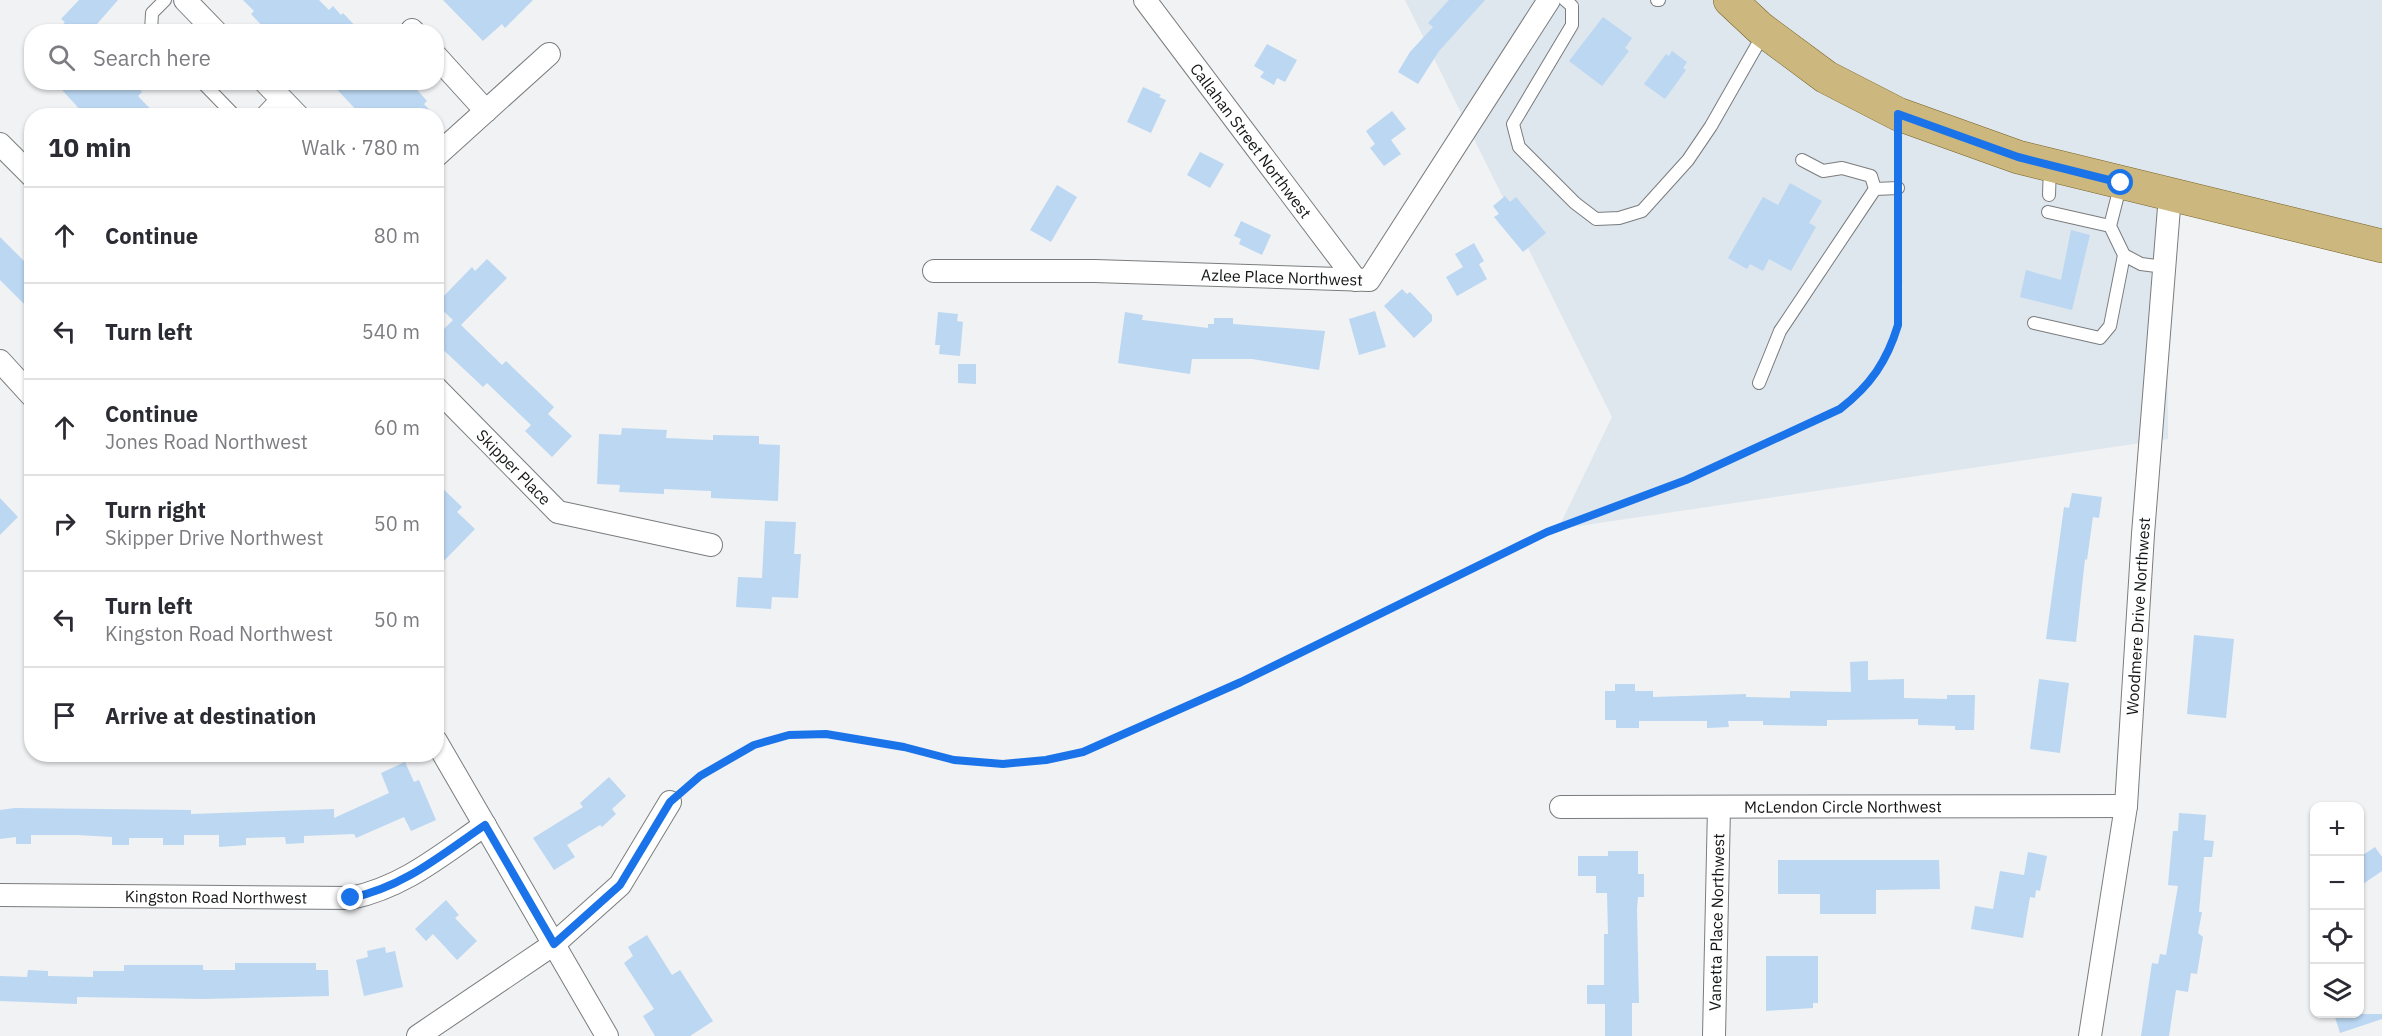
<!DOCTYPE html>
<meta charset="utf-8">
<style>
:root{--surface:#fff;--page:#f7f7f7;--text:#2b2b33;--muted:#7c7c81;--line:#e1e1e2}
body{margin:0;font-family:"IBM Plex Sans",sans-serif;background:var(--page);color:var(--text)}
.controls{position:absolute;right:18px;bottom:18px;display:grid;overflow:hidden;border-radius:12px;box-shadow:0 2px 4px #0004}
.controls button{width:54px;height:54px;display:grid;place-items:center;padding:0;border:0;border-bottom:2px solid var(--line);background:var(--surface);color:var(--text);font:30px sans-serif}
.stop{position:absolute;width:18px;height:18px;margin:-14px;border:4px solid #1a73e8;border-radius:50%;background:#fff}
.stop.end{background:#1a73e8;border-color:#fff;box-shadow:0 2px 6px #0008}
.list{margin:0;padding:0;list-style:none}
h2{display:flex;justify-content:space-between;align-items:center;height:78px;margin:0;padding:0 24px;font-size:26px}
h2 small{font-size:20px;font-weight:400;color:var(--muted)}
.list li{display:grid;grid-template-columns:39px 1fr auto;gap:18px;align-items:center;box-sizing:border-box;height:96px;padding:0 24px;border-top:2px solid var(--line)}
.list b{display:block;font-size:22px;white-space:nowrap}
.list p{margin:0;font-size:20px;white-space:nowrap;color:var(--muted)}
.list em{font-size:20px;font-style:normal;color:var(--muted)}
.icon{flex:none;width:33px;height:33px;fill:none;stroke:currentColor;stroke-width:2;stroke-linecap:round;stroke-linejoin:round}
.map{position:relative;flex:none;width:2382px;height:1036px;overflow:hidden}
.search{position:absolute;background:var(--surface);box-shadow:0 2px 4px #0004;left:24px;top:24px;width:420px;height:66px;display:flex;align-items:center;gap:15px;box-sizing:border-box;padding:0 21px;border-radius:24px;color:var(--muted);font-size:22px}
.panel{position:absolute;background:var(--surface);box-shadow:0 2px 4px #0004;left:24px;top:108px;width:420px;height:654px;border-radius:24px}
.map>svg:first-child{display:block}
</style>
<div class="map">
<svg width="2382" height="1036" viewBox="0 0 2382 1036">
<rect width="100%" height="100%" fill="#f0f2f4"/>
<polygon fill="#dee6ee" points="1405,0 2382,0 2382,260 2166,205 2168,439 1558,529 1612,417"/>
<g fill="#bcd7f2">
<polygon points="79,0 118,0 90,32 56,32 65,22 61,19"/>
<polygon points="243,0 319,0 329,10 333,6 341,15 343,13 361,32 268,32 251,14 254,11"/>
<polygon points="443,0 533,0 505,28 502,24 483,41"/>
<polygon points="1449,0 1485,0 1439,51 1418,84 1398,72 1410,52 1433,27 1428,23"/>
<polygon points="1603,17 1632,38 1625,48 1629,51 1602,86 1569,61"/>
<polygon points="1267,44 1297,60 1285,82 1277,78 1274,85 1260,77 1264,72 1254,66"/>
<polygon points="1672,51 1687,62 1683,68 1686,70 1665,99 1644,84 1666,54 1669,56"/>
<polygon points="70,82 133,82 142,92 138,96 157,116 86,116 62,90"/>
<polygon points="330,82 410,82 427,101 424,104 435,116 362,116"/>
<polygon points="1143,87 1161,95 1159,97 1166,100 1151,133 1127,122"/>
<polygon points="1392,111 1406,129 1391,140 1401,154 1384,166 1370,148 1375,144 1366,131"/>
<polygon points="1200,152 1224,164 1210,188 1187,175"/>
<polygon points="1790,183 1822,201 1809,223 1816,227 1791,271 1769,259 1763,271 1750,264 1747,269 1728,258 1763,197 1778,205"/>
<polygon points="1057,185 1077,197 1051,242 1030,230"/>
<polygon points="1505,196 1510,202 1516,197 1546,233 1523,252 1494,217 1499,214 1493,206"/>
<polygon points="1241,221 1271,235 1262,255 1239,244 1241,239 1234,236"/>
<polygon points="2071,230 2090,235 2072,310 2020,297 2026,270 2061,280"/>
<polygon points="0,237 32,269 32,312 0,280"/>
<polygon points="1474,243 1484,261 1479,264 1487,279 1457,296 1446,277 1463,267 1455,254"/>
<polygon points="487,259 507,278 461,325 502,365 506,361 554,407 548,414 572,436 552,457 525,431 531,425 487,383 483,387 436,343 436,337 453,320 439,307 443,303 440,300 472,267 475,271"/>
<polygon points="1402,289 1407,294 1410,292 1432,315 1432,321 1414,338 1384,306"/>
<polygon points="1375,311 1386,347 1359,355 1349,319"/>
<polygon points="938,312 958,314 957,321 963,322 960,356 939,354 940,345 935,345"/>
<polygon points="1125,312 1143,315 1142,320 1151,321 1208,328 1208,324 1214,324 1214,318 1233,318 1233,324 1325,331 1319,370 1252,359 1192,359 1190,374 1118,363"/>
<polygon points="958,364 976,364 976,384 958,383"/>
<polygon points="622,428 667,430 666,438 713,440 713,435 759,436 759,444 780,445 778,501 711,498 711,491 664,489 664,494 619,492 620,485 597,484 599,434 621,435"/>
<polygon points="436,482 462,507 457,512 475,529 436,569"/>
<polygon points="2072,493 2102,497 2099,518 2093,517 2087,560 2085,559 2076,642 2046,639 2064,507 2069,508"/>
<polygon points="0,498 18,517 0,535"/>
<polygon points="765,521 796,522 794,554 801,554 798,598 772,597 771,609 736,607 738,577 762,578"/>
<polygon points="2194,635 2234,639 2226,718 2187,714"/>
<polygon points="1868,661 1868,680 1904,679 1904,698 1947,699 1947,695 1975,695 1974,730 1955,730 1955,726 1918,725 1918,719 1827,720 1827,726 1763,725 1763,721 1728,721 1729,727 1707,728 1707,721 1639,721 1639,728 1616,728 1616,720 1605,720 1605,691 1615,691 1615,684 1635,684 1635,691 1653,691 1653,697 1746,694 1746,697 1790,698 1790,691 1851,692 1850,662"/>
<polygon points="2039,679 2069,683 2060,753 2030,749"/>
<polygon points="405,762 414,782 419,780 436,820 411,831 404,817 356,838 354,834 304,836 304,843 286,844 285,837 246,838 246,845 219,847 219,835 184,835 184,845 163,845 163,838 129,838 129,845 112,845 112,837 77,835 31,835 31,844 16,844 16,837 0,839 0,810 15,808 191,810 191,814 334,809 334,818 389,793 381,773"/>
<polygon points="609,777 626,796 612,809 616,814 602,827 600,825 567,845 575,857 554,870 533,838 583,807 580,803"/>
<polygon points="2179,813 2206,815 2204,840 2214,841 2212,857 2204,857 2199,912 2202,912 2198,933 2203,937 2197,974 2191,973 2188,992 2176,990 2169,1036 2141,1036 2152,963 2158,964 2160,954 2166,955 2178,886 2168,885 2173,831 2178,831"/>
<polygon points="2375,847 2382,857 2382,871 2360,886 2360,857"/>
<polygon points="1608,851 1638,851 1638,874 1644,874 1644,897 1638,897 1637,909 1639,1003 1632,1003 1632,1036 1605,1036 1605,1004 1587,1004 1587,985 1604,985 1604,934 1608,934 1607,893 1596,893 1596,876 1578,876 1578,856 1608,856"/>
<polygon points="2028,852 2047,856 2040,891 2036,890 2035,898 2030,897 2023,938 1971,929 1975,906 1993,909 2000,871 2024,875"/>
<polygon points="1778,860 1939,860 1940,889 1876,890 1876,914 1820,914 1820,894 1778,894"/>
<polygon points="446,900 459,915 455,918 477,941 457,960 433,934 426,941 415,929"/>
<polygon points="647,935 672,975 680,970 713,1021 690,1036 655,1036 643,1016 654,1009 624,963 633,956 628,947"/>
<polygon points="385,947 386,953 395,951 403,987 364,996 356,960 368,957 367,951"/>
<polygon points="1766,956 1818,956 1818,1003 1813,1003 1813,1008 1766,1011"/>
<polygon points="235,963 316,963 316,970 328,970 329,996 203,999 77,997 77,1004 0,1001 0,976 27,977 28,970 48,971 48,976 93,977 93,971 124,971 124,965 203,965 203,970 235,970"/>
<polygon points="2334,1014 2382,1014 2382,1019 2340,1033"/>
</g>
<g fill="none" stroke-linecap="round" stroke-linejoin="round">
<defs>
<g id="service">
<polyline points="1565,0 1572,6 1572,25 1513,124 1519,147 1575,203 1596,219 1619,218 1642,211 1688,160 1711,126 1764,33"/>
<polyline points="1657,0 1659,0"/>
<polyline points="151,32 152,13 165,0"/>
<polyline points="202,82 235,116"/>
<polyline points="260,116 279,96"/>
<polyline points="1802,160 1823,171 1842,168 1871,176 1875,189"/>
<polyline points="2049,195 2050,166"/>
<polyline points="2048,212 2110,226"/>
<polyline points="2124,255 2141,264 2164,267"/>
<polyline points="2034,323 2100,338 2110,326 2124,255 2110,226 2121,183"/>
<polyline points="1759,383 1780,331 1875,189 1898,188"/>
</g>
<g id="minor">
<polyline points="185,0 216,32"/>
<path id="s1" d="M1145 0 1356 280"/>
<polyline points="412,30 414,32"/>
<polyline points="436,56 486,111"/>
<polyline points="265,82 298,116"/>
<polyline points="0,144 32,176"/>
<polyline points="436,156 549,54"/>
<path id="s2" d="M934 271H1095L1369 280 1549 0"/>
<polyline points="0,361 32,396"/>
<path id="s3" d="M436 388 558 512 711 545"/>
<polyline points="436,741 607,1036"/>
<path id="s4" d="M1561 807 2126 806"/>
<path id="s5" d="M0 895 351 898C404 887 441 855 485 825"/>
<polyline points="418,1036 554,944 620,885 670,802"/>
<path id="s6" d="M1714 1036 1719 807"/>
<path id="s7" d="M2090 1036 2126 806 2143 534 2170 195"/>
</g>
<polyline id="primary" points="1730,0 1760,28 1826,77 1898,114 2018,157 2382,246"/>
</defs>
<use href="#service" stroke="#7a7c7d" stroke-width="14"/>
<use href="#minor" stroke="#7a7c7d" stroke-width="24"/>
<use href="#primary" stroke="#766023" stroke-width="34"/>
<g stroke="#8b8d8e" stroke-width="4" stroke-dasharray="4.5 4.5" stroke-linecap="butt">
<polyline points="1898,139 1898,174"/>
<path d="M684 790 700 776 754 745 789 735 826 734 904 747 953 760 1003 764 1046 760 1083 752 1241 682 1547 532 1686 480 1840 409C1917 349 1898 289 1898 202"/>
</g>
<use href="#service" stroke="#fff" stroke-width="12"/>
<use href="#minor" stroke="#fff" stroke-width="22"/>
<use href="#primary" stroke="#ccb87f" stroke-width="33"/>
</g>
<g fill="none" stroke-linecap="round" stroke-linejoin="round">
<path stroke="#1a73e8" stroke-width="8" d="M351 898C404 887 441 855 485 825L554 944 620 885 670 802 700 776 754 745 789 735 826 734 904 747 954 760 1003 764 1046 760 1083 752 1241 682 1547 532 1686 480 1840 409C1871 385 1887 361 1898 325V114L2018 157 2121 183"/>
</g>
<g text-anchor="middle" stroke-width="4.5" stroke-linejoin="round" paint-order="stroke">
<g font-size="16" fill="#141516" stroke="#fff">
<text dy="6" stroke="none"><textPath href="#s1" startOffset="176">Callahan Street Northwest</textPath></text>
<text dy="6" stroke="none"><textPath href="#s2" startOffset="348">Azlee Place Northwest</textPath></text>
<text dy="6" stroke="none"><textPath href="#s3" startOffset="111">Skipper Place</textPath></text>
<text dy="6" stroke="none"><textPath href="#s7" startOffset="423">Woodmere Drive Northwest</textPath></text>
<text dy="6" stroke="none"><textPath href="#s4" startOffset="282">McLendon Circle Northwest</textPath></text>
<text dy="6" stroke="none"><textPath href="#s5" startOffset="216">Kingston Road Northwest</textPath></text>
<text dy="6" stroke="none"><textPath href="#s6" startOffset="114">Vanetta Place Northwest</textPath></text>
</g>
</g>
</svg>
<div class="controls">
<button>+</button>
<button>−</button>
<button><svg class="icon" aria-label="locate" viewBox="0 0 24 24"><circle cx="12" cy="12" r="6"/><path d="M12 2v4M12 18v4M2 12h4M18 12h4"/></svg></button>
<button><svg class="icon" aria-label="layers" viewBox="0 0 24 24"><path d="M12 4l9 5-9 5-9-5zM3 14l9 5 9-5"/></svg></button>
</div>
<div class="stop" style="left:2121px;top:183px"></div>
<div class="stop end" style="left:351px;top:898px"></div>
<div class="search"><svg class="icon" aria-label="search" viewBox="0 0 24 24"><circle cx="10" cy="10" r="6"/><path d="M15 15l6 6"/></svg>Search here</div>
<section class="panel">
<h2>10 min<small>Walk · 780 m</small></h2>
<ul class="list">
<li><svg class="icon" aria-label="ahead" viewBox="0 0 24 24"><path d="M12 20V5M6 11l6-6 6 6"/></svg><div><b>Continue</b></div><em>80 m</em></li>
<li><svg class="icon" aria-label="left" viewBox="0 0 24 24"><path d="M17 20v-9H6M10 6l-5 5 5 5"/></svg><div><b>Turn left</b></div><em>540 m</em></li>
<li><svg class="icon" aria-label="ahead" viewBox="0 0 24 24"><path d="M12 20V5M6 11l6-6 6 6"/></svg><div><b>Continue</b><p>Jones Road Northwest</p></div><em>60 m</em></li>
<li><svg class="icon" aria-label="right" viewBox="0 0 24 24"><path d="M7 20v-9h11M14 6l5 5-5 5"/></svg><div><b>Turn right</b><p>Skipper Drive Northwest</p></div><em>50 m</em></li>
<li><svg class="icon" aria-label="left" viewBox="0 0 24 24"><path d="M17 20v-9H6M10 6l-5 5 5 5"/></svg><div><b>Turn left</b><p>Kingston Road Northwest</p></div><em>50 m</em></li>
<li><svg class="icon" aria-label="arrive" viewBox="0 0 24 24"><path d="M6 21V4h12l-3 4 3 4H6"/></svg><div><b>Arrive at destination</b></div></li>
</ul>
</section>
</div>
